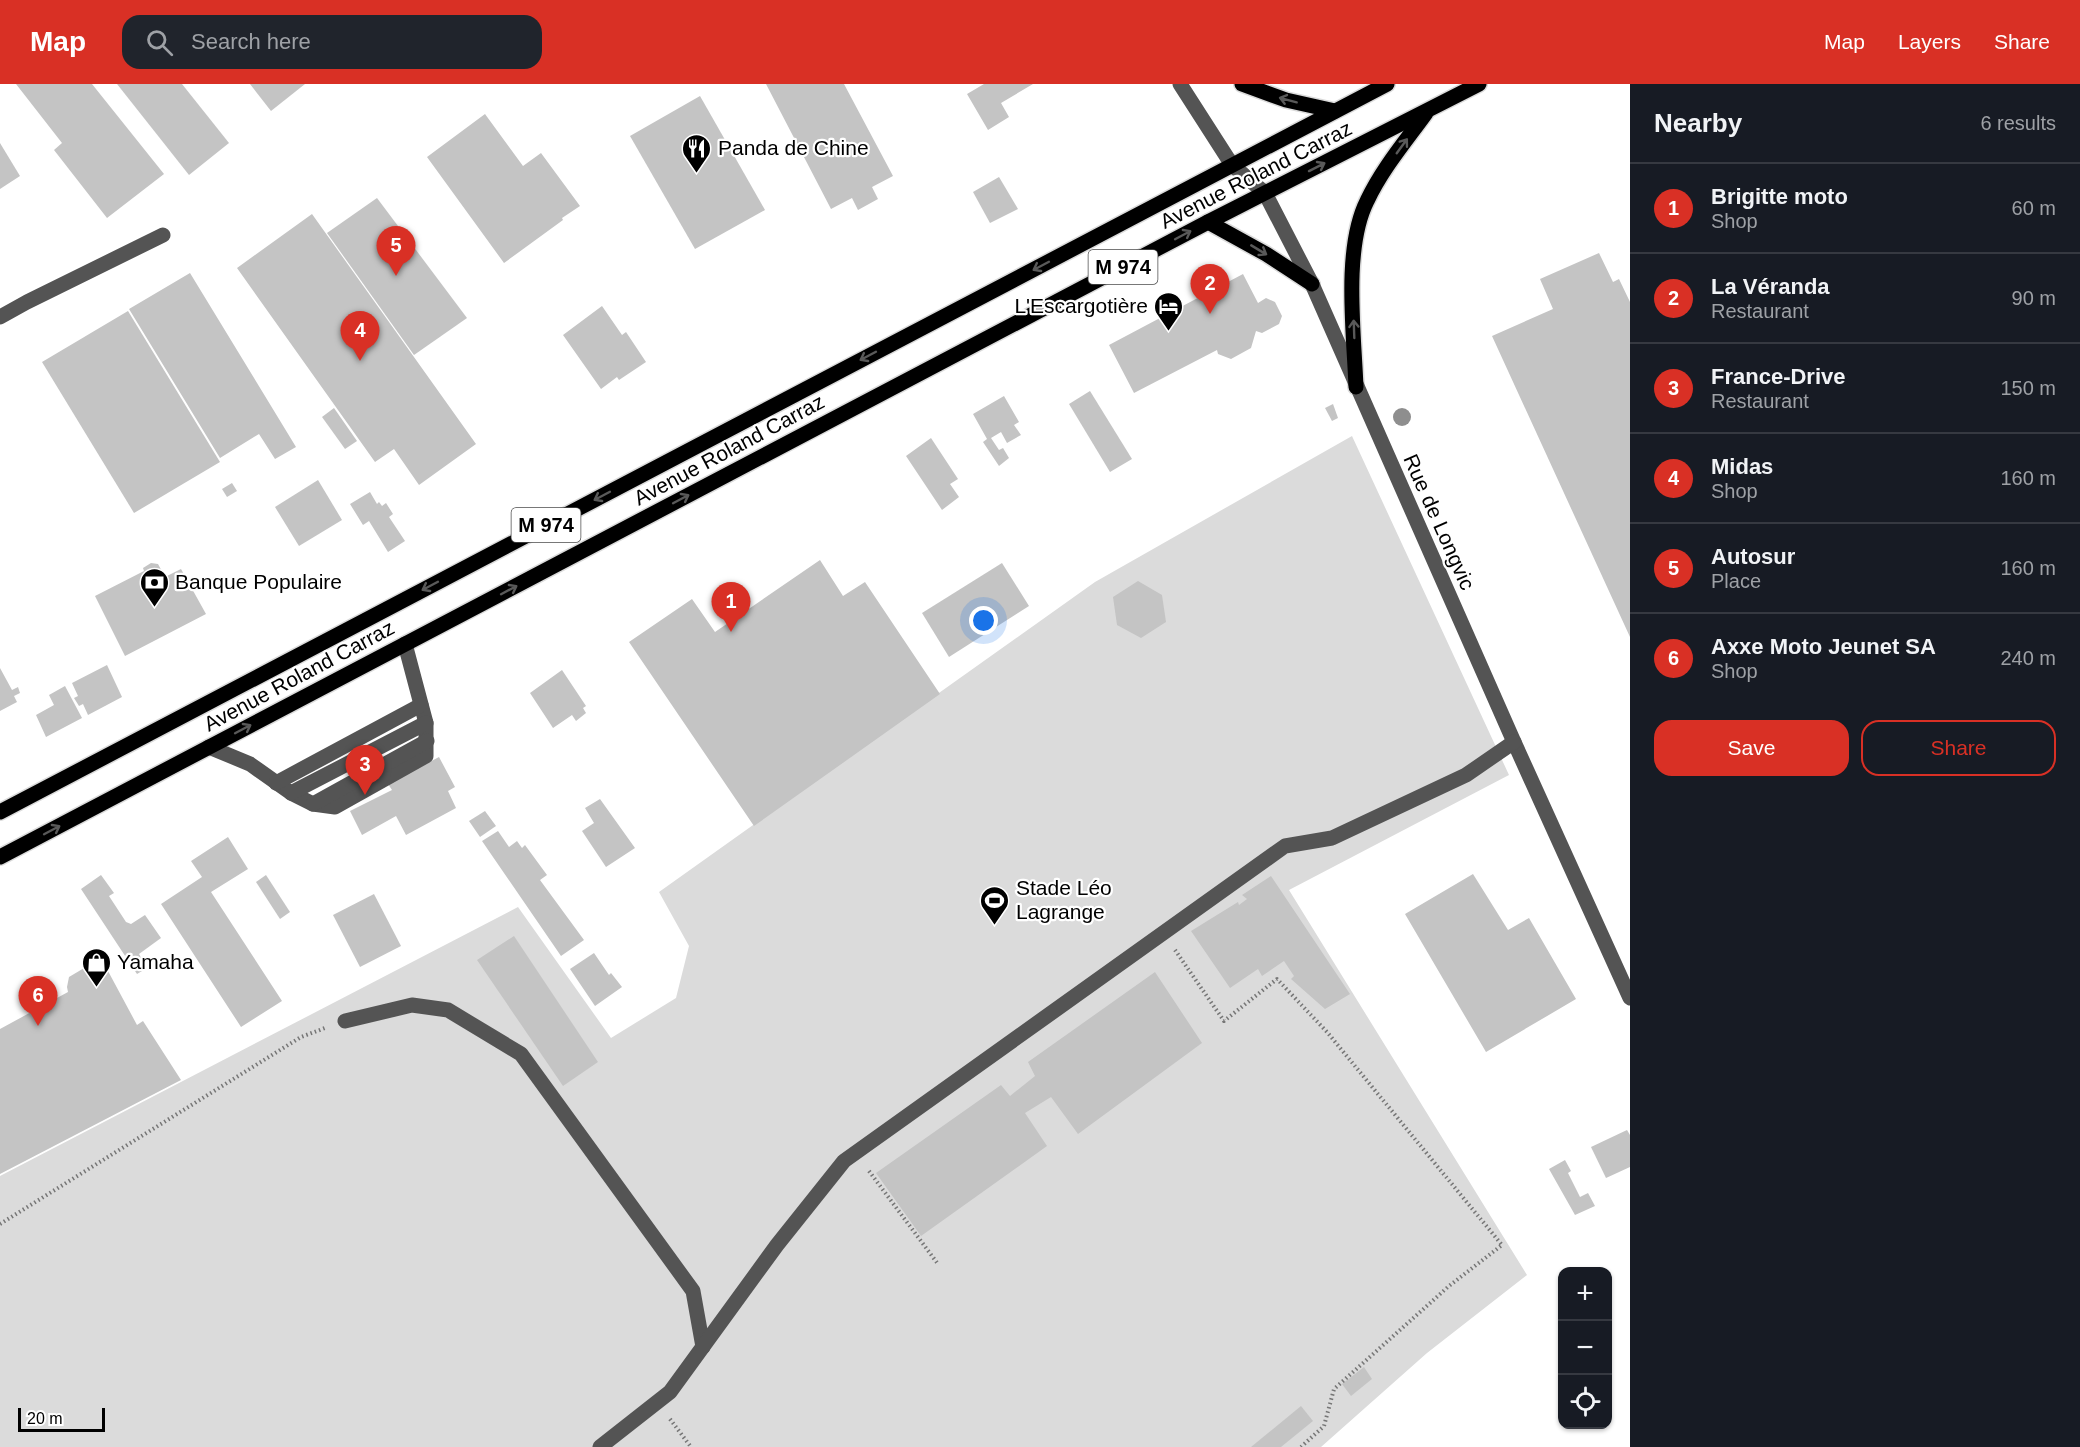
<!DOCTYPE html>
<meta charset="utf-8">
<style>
:root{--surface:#171b24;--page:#20242c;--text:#f1f3f6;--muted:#9ea1a6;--line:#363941;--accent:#d93025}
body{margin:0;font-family:Arial,sans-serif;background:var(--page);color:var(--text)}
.controls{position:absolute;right:18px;bottom:18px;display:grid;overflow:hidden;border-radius:12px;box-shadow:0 2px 4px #0004}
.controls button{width:54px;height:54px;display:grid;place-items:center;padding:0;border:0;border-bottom:2px solid var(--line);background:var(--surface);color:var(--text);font:30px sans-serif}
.scale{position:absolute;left:18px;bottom:15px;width:87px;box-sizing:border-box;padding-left:6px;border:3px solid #000;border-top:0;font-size:16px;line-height:21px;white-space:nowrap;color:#000;-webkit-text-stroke:4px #fff;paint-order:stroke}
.you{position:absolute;left:984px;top:537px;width:21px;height:21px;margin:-15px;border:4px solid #fff;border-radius:50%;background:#1a73e8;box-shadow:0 0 0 9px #1a73e833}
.badge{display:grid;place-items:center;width:39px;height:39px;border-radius:50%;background:var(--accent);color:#fff;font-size:20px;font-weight:700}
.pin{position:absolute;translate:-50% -50px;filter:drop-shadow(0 2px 3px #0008)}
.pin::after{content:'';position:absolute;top:32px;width:21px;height:18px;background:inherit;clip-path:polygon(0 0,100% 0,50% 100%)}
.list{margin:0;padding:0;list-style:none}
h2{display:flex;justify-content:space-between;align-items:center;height:78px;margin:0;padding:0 24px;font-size:26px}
h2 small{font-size:20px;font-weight:400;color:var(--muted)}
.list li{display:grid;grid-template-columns:39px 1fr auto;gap:18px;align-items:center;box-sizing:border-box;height:90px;padding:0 24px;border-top:2px solid var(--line)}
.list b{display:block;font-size:22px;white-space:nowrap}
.list p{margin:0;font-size:20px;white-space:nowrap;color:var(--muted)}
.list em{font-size:20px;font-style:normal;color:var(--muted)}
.actions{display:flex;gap:12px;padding:18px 24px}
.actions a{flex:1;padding:14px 0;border:2px solid var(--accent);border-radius:18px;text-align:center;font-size:21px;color:var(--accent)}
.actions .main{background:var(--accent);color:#fff}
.icon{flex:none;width:33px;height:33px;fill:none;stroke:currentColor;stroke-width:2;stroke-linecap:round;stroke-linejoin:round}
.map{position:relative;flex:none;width:1630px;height:1363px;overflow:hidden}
header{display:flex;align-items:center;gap:36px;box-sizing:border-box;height:84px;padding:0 30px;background:var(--accent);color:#fff}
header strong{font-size:28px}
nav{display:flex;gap:33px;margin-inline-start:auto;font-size:21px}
.search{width:420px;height:54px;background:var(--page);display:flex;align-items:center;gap:15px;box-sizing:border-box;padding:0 21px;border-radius:18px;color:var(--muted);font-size:22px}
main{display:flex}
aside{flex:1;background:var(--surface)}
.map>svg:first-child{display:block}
</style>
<header>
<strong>Map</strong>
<div class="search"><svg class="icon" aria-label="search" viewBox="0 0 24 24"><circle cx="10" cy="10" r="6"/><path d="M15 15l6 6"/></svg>Search here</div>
<nav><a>Map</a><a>Layers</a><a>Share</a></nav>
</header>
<main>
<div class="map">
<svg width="1630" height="1363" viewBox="0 0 1630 1363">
<rect width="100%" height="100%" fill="#fff"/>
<polygon fill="#dbdbdb" points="1352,352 1509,691 1289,806 1527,1191 1427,1269 1321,1363 0,1363 0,1092 518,823 611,954 676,914 689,862 659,808 1095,498"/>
<g fill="#c4c4c4">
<polygon points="16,0 92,0 164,90 107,134 54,66 62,59"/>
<polygon points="117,0 182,0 229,59 189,91"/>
<polygon points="250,0 305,0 271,27"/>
<polygon points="766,0 844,0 893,92 872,103 878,115 858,126 852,114 831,125"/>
<polygon points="984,0 1033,0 1001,19 1009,33 988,46 967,10"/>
<polygon points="700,12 765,126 695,165 630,52"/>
<polygon points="485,30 523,82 541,69 580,122 562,134 563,136 504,179 427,73"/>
<polygon points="0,59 20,92 0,105"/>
<polygon points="999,93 1018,125 990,139 973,108"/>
<polygon points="377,114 467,234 414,271 327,149"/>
<polygon points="312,130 476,360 419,401 394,365 375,378 237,184"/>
<polygon points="1599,169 1613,198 1619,195 1630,218 1630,553 1492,252 1553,225 1540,195"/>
<polygon points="190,189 296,363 275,375 259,350 220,374 129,225"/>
<polygon points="1243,190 1258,219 1266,214 1275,218 1282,232 1279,240 1262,249 1256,247 1251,264 1231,275 1218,270 1217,266 1134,309 1109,261"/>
<polygon points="602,222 622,251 626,248 646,278 619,296 617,293 601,305 563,251"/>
<polygon points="128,227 220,378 134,429 42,278"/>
<polygon points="1090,307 1132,375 1110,388 1069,320"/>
<polygon points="1004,312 1019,338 1014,341 1021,351 1007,359 1001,348 991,354 999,366 1003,364 1009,374 999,382 983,358 987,355 973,330"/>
<polygon points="1333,320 1338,334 1332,337 1325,324"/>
<polygon points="334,324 357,357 345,365 322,333"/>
<polygon points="931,354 958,395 950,400 959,413 942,426 906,372"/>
<polygon points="318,396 342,436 299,462 275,423"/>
<polygon points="232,399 237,407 227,413 222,405"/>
<polygon points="370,408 377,420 379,418 382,422 386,419 393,430 389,433 405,457 388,468 369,437 363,441 350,420"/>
<polygon points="820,476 843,512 865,498 940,610 754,742 629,558 692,515 715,548"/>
<polygon points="151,479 158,480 165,493 181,485 206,530 125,572 95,512 144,487 143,484"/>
<polygon points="1002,479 1029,522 949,573 922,529"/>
<polygon points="1138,497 1162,511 1166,538 1141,554 1117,541 1113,513"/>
<polygon points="107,581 122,613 88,631 83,620 79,622 74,614 78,612 72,599"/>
<polygon points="0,584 12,606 18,603 20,609 14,612 17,618 0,627"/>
<polygon points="562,586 586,622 583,624 586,629 576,637 572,631 553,644 530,609"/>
<polygon points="65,602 82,634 46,653 36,631 54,621 49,611"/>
<polygon points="439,673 455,703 448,707 456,724 406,751 396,732 362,751 350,727 392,706 388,700"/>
<polygon points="600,715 635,764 606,783 582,747 594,739 585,724"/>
<polygon points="485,727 496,742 480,753 469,737"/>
<polygon points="498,747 509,763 517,757 522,764 525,761 547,791 540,796 584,856 561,872 482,757"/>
<polygon points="228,753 248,785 211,808 282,917 241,943 161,820 202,793 191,777"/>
<polygon points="1473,790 1508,846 1529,834 1576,915 1486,968 1405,830"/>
<polygon points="101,791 114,809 109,812 126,838 131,840 145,831 161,854 139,870 147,884 137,890 81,805"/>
<polygon points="266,791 290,828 280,835 256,798"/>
<polygon points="1271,792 1350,910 1325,925 1291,895 1294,892 1284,877 1262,892 1258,885 1230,904 1191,847 1238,818 1239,821 1247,815 1242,811"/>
<polygon points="374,810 401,862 360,883 333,831"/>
<polygon points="514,852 598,978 563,1002 477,876"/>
<polygon points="594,869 609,891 611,889 622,903 595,922 570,885"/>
<polygon points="101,874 137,941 143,937 181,996 0,1090 0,945 68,908 67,903 69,893"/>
<polygon points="1155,888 1202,959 1078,1050 1051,1013 1025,1029 1047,1062 921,1152 876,1089 1001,1001 1010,1012 1035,992 1028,978"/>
<polygon points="1627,1046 1630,1051 1630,1083 1606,1094 1591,1063"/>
<polygon points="1565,1076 1571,1087 1568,1089 1580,1113 1588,1109 1595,1122 1575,1131 1549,1085"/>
<polygon points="1364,1283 1372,1295 1351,1312 1342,1300"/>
<polygon points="1301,1322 1313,1337 1281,1363 1251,1363"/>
</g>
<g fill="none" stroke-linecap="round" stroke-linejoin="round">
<defs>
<g id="major">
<polyline points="1242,0 1286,16 1335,27"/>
<polyline points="1208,138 1266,170 1312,200"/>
<path d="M1356 303C1354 249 1343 165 1367 117 1382 85 1405 58 1426 29"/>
<polyline points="0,728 1387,0"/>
<polyline points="0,773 1208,138 1479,0"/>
</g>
</defs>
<use href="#major" stroke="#dbdbdb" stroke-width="18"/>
<g stroke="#767676" stroke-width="4" stroke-dasharray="1.5 3" stroke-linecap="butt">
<polyline points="1175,866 1224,937 1277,895 1327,948 1502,1161 1449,1202 1334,1305 1324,1342 1301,1363"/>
<polyline points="869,1087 938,1180"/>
<polyline points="0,1140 301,953 325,944"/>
<polyline points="670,1335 691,1363"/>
</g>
<g stroke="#545454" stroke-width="15">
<polyline points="1180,0 1232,81 1265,109 1312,200 1514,658 1630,914"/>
<polyline points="0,233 27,218 163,151"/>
<polyline points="209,663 250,680 291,709 313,720 335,723 426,672 426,639 405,560"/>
<polyline points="276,699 421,621"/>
<polyline points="291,709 426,639"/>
<polyline points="313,720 427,657"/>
<polyline points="345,937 412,921 448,926 521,970 693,1207 703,1263"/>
<polyline points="600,1363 670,1308 777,1161 844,1077 1285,762 1332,754 1466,691 1514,658"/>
</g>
<use href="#major" stroke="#000" stroke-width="15"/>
</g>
<circle fill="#8e8e8e" cx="1402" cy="333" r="9"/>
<defs><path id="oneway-shaft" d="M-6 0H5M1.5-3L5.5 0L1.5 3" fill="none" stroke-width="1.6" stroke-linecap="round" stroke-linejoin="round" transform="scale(1.5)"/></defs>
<g stroke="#595959">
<use href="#oneway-shaft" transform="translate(1288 16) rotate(-165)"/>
<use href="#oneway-shaft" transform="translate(1402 62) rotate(-54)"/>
<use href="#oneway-shaft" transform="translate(1317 83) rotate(-27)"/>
<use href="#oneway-shaft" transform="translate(1183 151) rotate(-28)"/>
<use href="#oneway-shaft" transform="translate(1259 166) rotate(31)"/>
<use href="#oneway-shaft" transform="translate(1041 182) rotate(152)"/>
<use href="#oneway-shaft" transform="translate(1354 245) rotate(-92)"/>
<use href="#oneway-shaft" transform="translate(868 272) rotate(152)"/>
<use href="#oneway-shaft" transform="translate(602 412) rotate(152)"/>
<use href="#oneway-shaft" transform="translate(681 415) rotate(-28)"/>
<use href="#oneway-shaft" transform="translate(430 502) rotate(152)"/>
<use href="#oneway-shaft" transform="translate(509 506) rotate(-28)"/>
<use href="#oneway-shaft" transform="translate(243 645) rotate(-28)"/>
<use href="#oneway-shaft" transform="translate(52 746) rotate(-28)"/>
</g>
<defs>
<symbol id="restaurant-pin" viewBox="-11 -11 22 30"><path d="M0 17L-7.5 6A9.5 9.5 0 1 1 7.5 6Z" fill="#000" stroke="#fff"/><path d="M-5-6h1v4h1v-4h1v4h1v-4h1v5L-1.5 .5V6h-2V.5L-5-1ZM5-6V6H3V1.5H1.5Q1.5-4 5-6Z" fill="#fff"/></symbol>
<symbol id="hotel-pin" viewBox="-11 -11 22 30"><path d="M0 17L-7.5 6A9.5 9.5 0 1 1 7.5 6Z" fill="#000" stroke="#fff"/><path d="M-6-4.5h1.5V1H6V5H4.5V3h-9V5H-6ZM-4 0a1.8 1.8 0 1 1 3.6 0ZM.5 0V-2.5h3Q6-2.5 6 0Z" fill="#fff"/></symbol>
<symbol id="bank-pin" viewBox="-11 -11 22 30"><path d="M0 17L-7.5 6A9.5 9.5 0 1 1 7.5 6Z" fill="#000" stroke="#fff"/><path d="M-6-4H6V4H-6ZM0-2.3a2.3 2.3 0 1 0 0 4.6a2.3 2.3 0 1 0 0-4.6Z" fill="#fff"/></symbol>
<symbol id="stadium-pin" viewBox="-11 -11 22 30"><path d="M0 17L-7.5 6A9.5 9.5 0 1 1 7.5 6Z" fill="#000" stroke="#fff"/><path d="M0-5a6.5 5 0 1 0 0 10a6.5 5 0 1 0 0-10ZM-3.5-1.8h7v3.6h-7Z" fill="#fff"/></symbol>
<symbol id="shop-pin" viewBox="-11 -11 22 30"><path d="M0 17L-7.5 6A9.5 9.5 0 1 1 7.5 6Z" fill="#000" stroke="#fff"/><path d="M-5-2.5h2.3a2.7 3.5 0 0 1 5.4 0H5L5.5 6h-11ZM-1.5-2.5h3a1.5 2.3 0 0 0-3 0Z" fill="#fff"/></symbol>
</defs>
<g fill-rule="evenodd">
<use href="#restaurant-pin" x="680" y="48" width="33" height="45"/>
<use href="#hotel-pin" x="1152" y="206" width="33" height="45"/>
<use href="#bank-pin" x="138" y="482" width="33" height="45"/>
<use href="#stadium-pin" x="978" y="800" width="33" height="45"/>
<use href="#shop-pin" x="80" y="862" width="33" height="45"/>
</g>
<g text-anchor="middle" stroke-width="4.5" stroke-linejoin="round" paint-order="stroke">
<g fill="#fff" stroke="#4c4c4c" stroke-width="1.5">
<rect x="1088.5" y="166" width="69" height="34" rx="4.5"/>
<rect x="511.5" y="424" width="69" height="34" rx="4.5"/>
</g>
<g font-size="20" font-weight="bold" fill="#000">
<text x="1123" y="190">M 974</text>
<text x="546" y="448">M 974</text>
</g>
<g font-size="21" fill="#000" stroke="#fff" text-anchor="start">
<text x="718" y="71">Panda de Chine</text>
<text x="1148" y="229" text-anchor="end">L'Escargotière</text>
<text x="175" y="505">Banque Populaire</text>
<text x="1016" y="811">Stade Léo<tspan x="1016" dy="24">Lagrange</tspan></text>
<text x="117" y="885">Yamaha</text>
</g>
<g font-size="21" fill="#000" stroke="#fff">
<text transform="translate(1256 91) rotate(-27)" y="7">Avenue Roland Carraz</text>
<text transform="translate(729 366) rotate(-28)" y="7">Avenue Roland Carraz</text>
<text transform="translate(1439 438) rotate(66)" y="7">Rue de Longvic</text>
<text transform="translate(299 592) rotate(-28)" y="7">Avenue Roland Carraz</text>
</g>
</g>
</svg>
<div class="controls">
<button>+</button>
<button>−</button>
<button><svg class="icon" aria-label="locate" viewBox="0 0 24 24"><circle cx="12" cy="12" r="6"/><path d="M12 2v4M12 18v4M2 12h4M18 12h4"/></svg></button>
</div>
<div class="scale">20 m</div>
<div class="you"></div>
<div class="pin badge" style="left:731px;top:548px">1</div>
<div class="pin badge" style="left:1210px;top:230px">2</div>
<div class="pin badge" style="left:365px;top:711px">3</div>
<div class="pin badge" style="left:360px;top:277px">4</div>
<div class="pin badge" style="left:396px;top:192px">5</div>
<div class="pin badge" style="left:38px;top:942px">6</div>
</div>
<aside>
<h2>Nearby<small>6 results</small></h2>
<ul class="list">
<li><span class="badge">1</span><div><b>Brigitte moto</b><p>Shop</p></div><em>60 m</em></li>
<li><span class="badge">2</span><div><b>La Véranda</b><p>Restaurant</p></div><em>90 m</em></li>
<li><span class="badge">3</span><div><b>France-Drive</b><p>Restaurant</p></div><em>150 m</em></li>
<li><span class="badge">4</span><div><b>Midas</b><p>Shop</p></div><em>160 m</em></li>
<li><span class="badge">5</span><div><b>Autosur</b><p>Place</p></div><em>160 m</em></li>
<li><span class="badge">6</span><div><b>Axxe Moto Jeunet SA</b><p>Shop</p></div><em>240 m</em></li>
</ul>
<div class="actions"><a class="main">Save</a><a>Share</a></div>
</aside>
</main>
